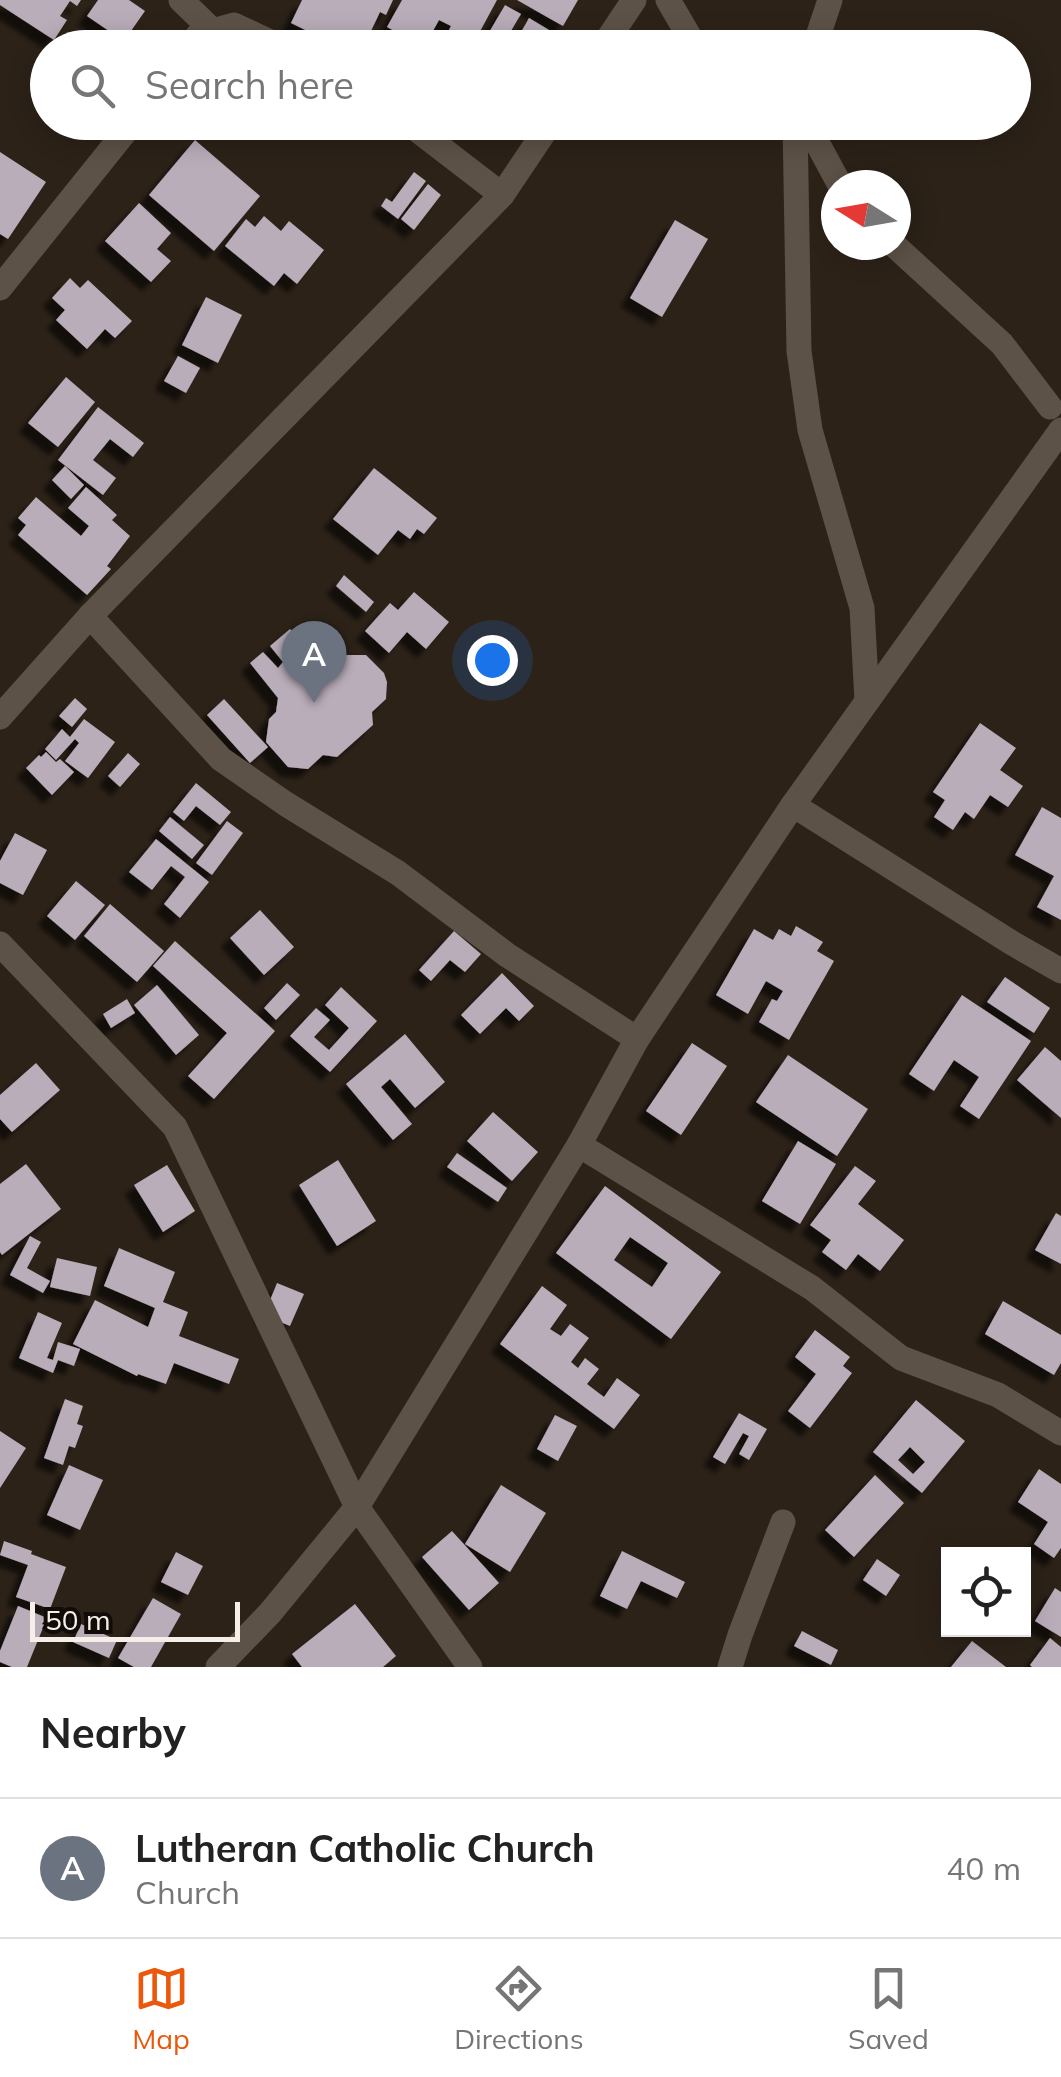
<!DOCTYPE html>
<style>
:root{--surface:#fff;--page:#f2f2f2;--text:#222;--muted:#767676;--line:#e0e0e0;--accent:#ea580c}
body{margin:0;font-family:Mulish,sans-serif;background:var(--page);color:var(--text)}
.controls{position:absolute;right:30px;bottom:30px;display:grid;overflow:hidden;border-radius:0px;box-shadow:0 5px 25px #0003}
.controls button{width:90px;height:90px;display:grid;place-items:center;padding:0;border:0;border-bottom:2px solid var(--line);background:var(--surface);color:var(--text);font:50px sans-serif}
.compass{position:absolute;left:821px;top:170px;width:90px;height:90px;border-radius:50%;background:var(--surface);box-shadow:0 5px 25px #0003;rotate:281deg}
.scale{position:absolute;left:30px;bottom:25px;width:210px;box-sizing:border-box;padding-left:10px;border:5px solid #f6efe8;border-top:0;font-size:28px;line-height:35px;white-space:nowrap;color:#f6efe8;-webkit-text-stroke:8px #110c08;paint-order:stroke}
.you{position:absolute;left:492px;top:660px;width:35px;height:35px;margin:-25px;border:8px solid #fff;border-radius:50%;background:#1a73e8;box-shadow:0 0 0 15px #1a73e833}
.badge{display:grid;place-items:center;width:65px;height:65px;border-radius:50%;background:var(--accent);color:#fff;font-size:32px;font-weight:700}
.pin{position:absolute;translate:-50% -82px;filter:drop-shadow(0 2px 5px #0008)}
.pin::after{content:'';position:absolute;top:52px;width:35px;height:30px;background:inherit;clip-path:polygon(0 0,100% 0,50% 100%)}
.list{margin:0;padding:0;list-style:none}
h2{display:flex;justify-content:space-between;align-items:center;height:130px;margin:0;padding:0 40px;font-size:42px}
h2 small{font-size:32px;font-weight:400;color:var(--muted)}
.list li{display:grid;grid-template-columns:65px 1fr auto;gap:30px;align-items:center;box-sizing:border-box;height:140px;padding:0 40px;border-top:2px solid var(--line)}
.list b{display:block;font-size:38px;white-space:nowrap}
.list p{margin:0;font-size:32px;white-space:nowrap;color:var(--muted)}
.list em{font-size:32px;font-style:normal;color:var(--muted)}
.icon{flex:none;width:55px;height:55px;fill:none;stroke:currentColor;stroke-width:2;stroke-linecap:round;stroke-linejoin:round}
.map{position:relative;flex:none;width:1061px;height:1667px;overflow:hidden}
.search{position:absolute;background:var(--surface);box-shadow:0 5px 25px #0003;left:30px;right:30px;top:30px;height:110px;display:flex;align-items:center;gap:25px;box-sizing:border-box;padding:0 35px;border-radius:55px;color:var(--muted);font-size:38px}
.sheet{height:270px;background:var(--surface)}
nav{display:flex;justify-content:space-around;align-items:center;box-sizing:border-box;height:140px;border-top:2px solid var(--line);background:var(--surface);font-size:28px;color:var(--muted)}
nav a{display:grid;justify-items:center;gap:5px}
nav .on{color:var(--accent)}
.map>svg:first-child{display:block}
</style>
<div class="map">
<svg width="1061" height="1667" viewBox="0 0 1061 1667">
<defs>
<filter id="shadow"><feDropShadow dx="-9" dy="9" stdDeviation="2.5" flood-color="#0009"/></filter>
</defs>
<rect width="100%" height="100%" fill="#2c2218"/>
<g fill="#baadba" fill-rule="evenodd" filter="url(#shadow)">
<polygon points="0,0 81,0 77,6 70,1 60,16 67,20 54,40 0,5"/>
<polygon points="98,0 129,0 145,11 119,48 97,48 109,31 87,16"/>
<polygon points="302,0 393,0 386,15 380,12 363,48 342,48 291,23"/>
<polygon points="402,0 497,0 471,48 440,48 451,26 439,20 424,47 387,27"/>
<polygon points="517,0 578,0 563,26"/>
<polygon points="505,5 521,14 501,48 480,48"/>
<polygon points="529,18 554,33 545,48 512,48"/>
<polygon points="74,32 96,48 63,48"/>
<polygon points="195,140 260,196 214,251 149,195"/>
<polygon points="0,152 46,182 8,239 0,234"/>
<polygon points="414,172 426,181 398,219 381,206 386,198 392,202"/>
<polygon points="428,184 441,195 414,230 401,219"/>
<polygon points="139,203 171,233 157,249 171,261 151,282 105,241"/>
<polygon points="264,216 281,231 289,221 324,250 297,284 284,273 274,286 225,246 246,219 255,227"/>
<polygon points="675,220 708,239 662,317 630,298"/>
<polygon points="70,278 80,288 88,280 132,321 115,338 105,329 87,349 56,320 65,310 52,298"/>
<polygon points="206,297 242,315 218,363 182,345"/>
<polygon points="178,356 200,368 186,393 164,381"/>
<polygon points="66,377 95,402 58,447 28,423"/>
<polygon points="98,407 144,443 133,457 110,439 93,460 116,478 103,495 58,460"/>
<polygon points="65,466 84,485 71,499 52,480"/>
<polygon points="374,468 437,518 424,534 417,529 410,539 398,530 378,555 333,519"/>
<polygon points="86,487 117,515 112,520 130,536 107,566 111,569 87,595 18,535 26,525 18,518 36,497 81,536 89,526 68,508"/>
<polygon points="344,575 374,602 366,612 336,586"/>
<polygon points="414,592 449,622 426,649 407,632 389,653 365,631 390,603 398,610"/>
<polygon points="290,629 322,661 347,655 366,655 384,673 387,682 386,699 372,712 373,725 337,757 323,755 308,769 288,767 266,742 269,719 276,712 278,698 250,663 263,652 278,668 283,662 270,646"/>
<polygon points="75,698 87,709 72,727 59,716"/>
<polygon points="224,699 268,747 250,763 207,715"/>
<polygon points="84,719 115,742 88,778 65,761 79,743 75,739 56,760 45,749 62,729 70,737"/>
<polygon points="980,723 1016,748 1000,770 1023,786 1008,807 990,795 974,819 965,812 953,830 934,817 945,800 933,792"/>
<polygon points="46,752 56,762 60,759 74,772 52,795 26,768 39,755 41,757"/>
<polygon points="128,753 140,764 120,787 108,776"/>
<polygon points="196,783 231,812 220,825 196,806 184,821 173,812"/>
<polygon points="1042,807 1061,818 1061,920 1037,907 1054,876 1015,855"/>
<polygon points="170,817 204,845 192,859 159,831"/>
<polygon points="227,821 243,833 212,875 196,863"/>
<polygon points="15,833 47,850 23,895 0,883 0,861"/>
<polygon points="156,839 209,882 180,918 164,904 185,877 171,866 152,890 129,872"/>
<polygon points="76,881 105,905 75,940 47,916"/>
<polygon points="110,904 164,951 137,982 84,936"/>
<polygon points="260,910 294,947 264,975 230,938"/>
<polygon points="796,926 823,942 817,951 834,961 789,1040 759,1022 772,999 777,1001 783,991 766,981 748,1014 716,995 754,929 773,940 779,929 791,936"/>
<polygon points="454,931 481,954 465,972 450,960 431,981 419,970"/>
<polygon points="175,941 275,1031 214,1099 188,1076 227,1033 153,966"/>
<polygon points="502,973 534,1006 519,1021 506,1008 480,1034 461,1015"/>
<polygon points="1005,977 1050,1008 1034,1033 987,1002"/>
<polygon points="287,983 300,995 276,1020 264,1008"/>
<polygon points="157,985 199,1035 176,1055 134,1005"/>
<polygon points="341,987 377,1021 330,1072 290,1036 316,1008 330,1020 314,1037 329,1050 349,1028 325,1005"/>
<polygon points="962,995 1031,1041 979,1119 960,1106 979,1077 954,1060 934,1091 909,1074"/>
<polygon points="127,999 135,1013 111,1028 103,1014"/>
<polygon points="405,1034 445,1082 415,1108 390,1079 381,1087 412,1124 393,1140 346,1084"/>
<polygon points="692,1043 727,1066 681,1135 646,1111"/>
<polygon points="1045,1047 1061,1061 1061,1118 1017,1080"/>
<polygon points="788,1055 868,1109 837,1156 756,1102"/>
<polygon points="36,1063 60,1090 12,1132 0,1119 0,1095"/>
<polygon points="493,1112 538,1152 512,1181 467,1141"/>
<polygon points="798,1141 836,1164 800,1224 762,1201"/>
<polygon points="457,1153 507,1188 498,1202 447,1167"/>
<polygon points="338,1160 376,1221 337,1246 299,1185"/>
<polygon points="26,1164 61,1209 2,1255 0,1252 0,1184"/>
<polygon points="167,1165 195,1211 163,1232 134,1185"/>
<polygon points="855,1166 876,1181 858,1204 904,1240 880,1271 858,1254 846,1270 822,1252 831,1240 810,1225"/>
<path d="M605 1186 721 1272 671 1339 556 1253ZM630 1237 668 1263 652 1287 614 1260Z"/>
<polygon points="1056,1213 1061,1216 1061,1264 1035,1250"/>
<polygon points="30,1236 41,1242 27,1268 50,1281 43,1293 10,1275"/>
<polygon points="119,1248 175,1272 163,1302 188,1312 179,1336 239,1359 229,1384 174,1363 166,1384 138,1374 137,1376 73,1344 95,1300 148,1327 155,1308 104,1286"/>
<polygon points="57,1258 97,1267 90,1296 50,1287"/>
<polygon points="277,1283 304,1294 290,1326 264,1315"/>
<polygon points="542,1286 567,1305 550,1329 561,1336 570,1324 589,1338 571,1362 578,1368 585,1358 599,1369 587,1384 604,1397 617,1378 640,1395 614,1429 500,1344"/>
<polygon points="1003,1301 1061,1335 1061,1363 1054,1375 985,1334"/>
<polygon points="38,1312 62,1323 47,1358 53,1360 58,1342 80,1349 74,1366 58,1360 53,1373 19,1358"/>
<polygon points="815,1330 850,1357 843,1366 852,1373 810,1428 788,1411 816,1374 795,1357"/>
<polygon points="65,1399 83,1406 77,1424 83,1426 75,1448 69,1446 63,1465 44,1458"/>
<path d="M916 1400 965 1441 922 1493 873 1452ZM910 1447 925 1462 913 1474 898 1460Z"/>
<polygon points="739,1413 767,1429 749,1460 739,1454 749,1436 743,1433 725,1464 713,1457"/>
<polygon points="555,1415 577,1426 558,1461 537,1449"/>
<polygon points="0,1431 26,1448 0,1488"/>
<polygon points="69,1465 103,1480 80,1530 47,1515"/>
<polygon points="1039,1469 1061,1484 1061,1548 1054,1558 1034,1544 1048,1522 1018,1502"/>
<polygon points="875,1475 904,1503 854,1557 825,1530"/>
<polygon points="501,1485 546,1513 510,1572 465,1544"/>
<polygon points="452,1531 499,1583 469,1610 422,1557"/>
<polygon points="4,1541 32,1551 31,1554 66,1567 50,1609 16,1597 28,1565 0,1555"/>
<polygon points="622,1551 685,1582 677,1598 641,1581 627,1609 600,1596"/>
<polygon points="176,1552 203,1566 188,1595 161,1582"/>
<polygon points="877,1559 900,1575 886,1596 863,1580"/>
<polygon points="1055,1588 1061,1592 1061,1637 1035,1621"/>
<polygon points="153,1598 181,1614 151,1667 134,1667 118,1658"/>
<polygon points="355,1604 396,1656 383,1667 302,1667 292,1654"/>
<polygon points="18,1606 47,1618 27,1667 12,1667 0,1662 0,1651"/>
<polygon points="81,1624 117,1640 109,1658 73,1642"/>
<polygon points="802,1631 838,1650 831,1665 794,1646"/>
<polygon points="1050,1638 1061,1647 1061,1667 1032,1667 1030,1665"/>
<polygon points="972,1641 1006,1667 951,1667"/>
</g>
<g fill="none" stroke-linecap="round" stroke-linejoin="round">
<g stroke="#5d5247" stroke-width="25">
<polyline points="181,0 213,31"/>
<polyline points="668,0 696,48"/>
<polyline points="189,48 198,35 234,25 283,48"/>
<polyline points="602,48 634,0"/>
<polyline points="814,48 830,0"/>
<polyline points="407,122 502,195"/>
<polyline points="795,122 799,351 810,430 862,608 867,701"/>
<polyline points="806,122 840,185"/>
<polyline points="894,245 1002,344 1050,407"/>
<polyline points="0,288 133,122"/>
<polyline points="90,616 221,759 286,804 398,873 507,955 637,1039"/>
<polyline points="0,717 90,616 502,195 551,122"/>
<polyline points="793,805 1012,943 1061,971"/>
<polyline points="0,944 175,1127 357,1507 470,1667"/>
<polyline points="579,1145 812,1288 901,1358 998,1395 1061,1433"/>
<polyline points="218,1667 270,1613 357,1507 579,1145 637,1039 793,805 1061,430"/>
<polyline points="730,1667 740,1635 783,1522"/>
</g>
</g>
</svg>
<div class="controls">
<button><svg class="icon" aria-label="locate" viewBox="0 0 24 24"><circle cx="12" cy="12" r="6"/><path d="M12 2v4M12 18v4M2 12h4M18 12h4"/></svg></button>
</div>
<svg class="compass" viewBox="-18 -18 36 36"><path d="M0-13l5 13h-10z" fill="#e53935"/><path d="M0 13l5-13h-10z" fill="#767676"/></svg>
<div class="scale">50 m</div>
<div class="you"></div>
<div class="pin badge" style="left:314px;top:703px;background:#6b7280">A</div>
<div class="search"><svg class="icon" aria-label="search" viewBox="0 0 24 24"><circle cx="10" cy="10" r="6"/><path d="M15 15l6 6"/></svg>Search here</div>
</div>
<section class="sheet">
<h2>Nearby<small></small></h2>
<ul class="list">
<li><span class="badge" style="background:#6b7280">A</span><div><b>Lutheran Catholic Church</b><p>Church</p></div><em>40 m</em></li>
</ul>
</section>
<nav>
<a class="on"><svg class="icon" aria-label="map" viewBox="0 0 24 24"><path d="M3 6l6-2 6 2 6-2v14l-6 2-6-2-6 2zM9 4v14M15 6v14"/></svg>Map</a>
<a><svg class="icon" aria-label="directions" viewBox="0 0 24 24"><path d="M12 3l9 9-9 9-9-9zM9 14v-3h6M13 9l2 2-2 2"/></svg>Directions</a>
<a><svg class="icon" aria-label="saved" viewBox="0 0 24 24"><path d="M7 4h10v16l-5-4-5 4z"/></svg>Saved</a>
</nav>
